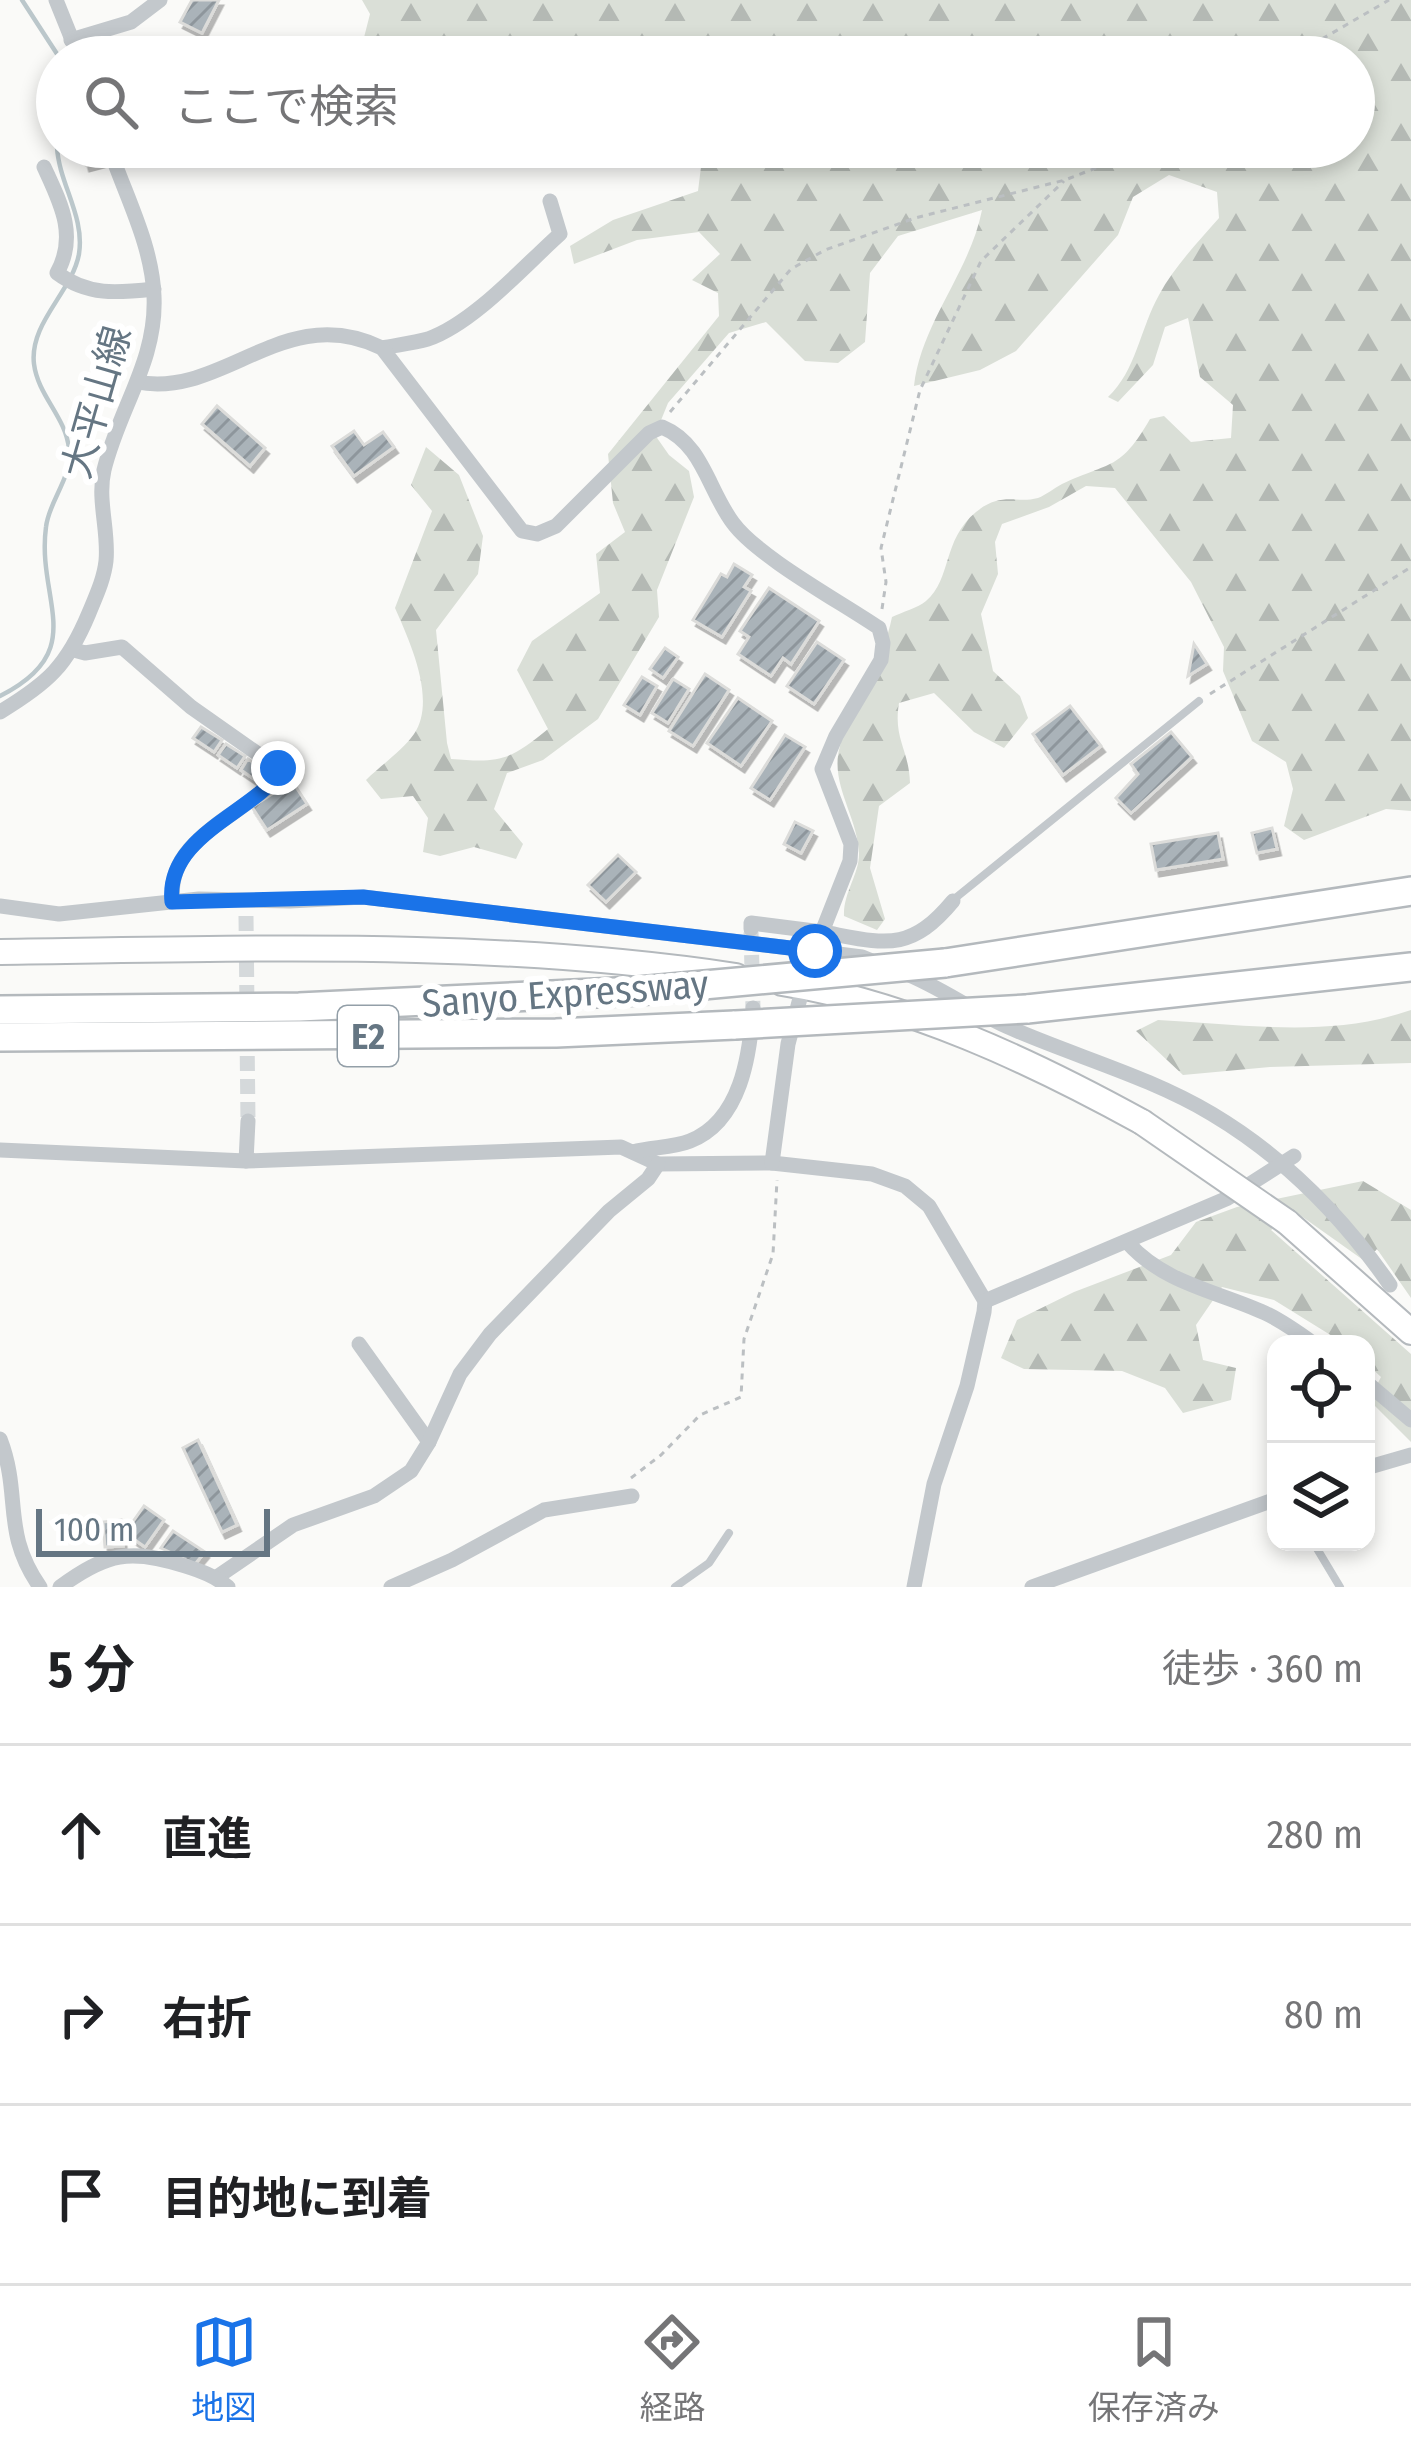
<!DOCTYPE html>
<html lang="ja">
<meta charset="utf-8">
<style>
:root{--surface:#fff;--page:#f6f6f6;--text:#202124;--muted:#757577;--line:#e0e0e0;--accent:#1a73e8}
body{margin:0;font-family:"Fira Sans Condensed","Noto Sans JP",sans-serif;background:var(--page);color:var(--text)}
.controls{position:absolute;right:36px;bottom:36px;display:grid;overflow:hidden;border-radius:24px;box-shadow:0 6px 18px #0003}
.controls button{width:108px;height:108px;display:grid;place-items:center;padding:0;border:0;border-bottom:3px solid var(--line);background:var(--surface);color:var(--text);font:60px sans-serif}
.scale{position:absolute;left:36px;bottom:30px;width:234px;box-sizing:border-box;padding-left:12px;border:6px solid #657683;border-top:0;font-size:33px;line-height:42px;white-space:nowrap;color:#657683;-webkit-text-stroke:9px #fff;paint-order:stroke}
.stop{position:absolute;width:36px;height:36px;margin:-27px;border:9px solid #1a73e8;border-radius:50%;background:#fff}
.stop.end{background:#1a73e8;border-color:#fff;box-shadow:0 3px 12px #0008}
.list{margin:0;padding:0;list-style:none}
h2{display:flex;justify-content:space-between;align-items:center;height:156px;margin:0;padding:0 48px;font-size:51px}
h2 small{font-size:39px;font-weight:400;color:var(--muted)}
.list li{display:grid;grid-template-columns:78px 1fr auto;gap:36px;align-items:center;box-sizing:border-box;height:180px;padding:0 48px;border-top:3px solid var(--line)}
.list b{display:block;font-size:45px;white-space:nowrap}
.list em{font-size:39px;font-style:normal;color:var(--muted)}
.icon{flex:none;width:66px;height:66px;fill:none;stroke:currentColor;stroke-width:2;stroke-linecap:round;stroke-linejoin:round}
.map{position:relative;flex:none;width:1411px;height:1587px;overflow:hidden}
.search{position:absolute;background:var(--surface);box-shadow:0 6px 18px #0003;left:36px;right:36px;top:36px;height:132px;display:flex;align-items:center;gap:30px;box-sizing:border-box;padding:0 42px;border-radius:66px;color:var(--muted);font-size:45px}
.sheet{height:696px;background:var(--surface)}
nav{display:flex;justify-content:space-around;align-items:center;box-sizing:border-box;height:168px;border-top:3px solid var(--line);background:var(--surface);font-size:33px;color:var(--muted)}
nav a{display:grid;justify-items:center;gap:6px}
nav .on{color:var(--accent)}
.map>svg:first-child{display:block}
</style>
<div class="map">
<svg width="1411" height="1587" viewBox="0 0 1411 1587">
<defs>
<pattern id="forest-firs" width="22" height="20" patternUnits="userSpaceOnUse" patternTransform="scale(3)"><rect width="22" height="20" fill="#dadfd7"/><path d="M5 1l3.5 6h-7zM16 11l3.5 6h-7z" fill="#b4b9b4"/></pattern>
<pattern id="building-hatch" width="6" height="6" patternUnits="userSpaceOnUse" patternTransform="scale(3)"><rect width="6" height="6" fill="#aab3b9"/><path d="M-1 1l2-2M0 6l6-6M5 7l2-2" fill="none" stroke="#8e969c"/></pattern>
<filter id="shadow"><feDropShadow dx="3.5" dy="6" stdDeviation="0" flood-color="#0004"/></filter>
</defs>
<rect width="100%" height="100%" fill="#fafaf8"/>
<g fill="url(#forest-firs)">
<path d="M362 0H1411V811L1386 809 1304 840 1284 826 1293 789 1286 762 1252 741 1223 671 1224 647 1191 582 1115 488 1086 486 1049 507 1002 524 995 542 998 574 981 614 993 671 1020 696 1028 718 1004 748 974 732 934 693 899 703C893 739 909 749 910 783L879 806 870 868 885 919 877 930 844 916C843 893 859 875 859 854 858 816 829 784 840 746 852 701 883 663 892 617 902 612 918 608 926 601 952 579 942 540 976 512 1002 491 1016 504 1038 498 1046 495 1054 488 1062 484 1111 461 1120 471 1150 419L1164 416 1191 442 1231 438 1233 405 1200 377 1188 318 1165 327 1153 365 1118 402 1108 397C1136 371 1140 329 1159 295 1174 267 1198 242 1219 218L1217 192 1169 175 1133 197 1118 235 1016 351 980 370 914 386C921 323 970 272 982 210L898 236 870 273 865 342 838 363 805 361 766 322 729 333 668 403 655 435 669 455 689 471 694 497 657 590 659 617 598 719 543 760 507 773 494 809 523 844 516 859 474 847 440 856 423 852 428 818 413 796 381 799 366 780C380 766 402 751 414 734 437 700 410 642 395 608L432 511 411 485 426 447 459 475 483 536 478 574 436 630 447 743 451 759C500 763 509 761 548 729L517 670 532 641 600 593 596 554 625 532 613 503 608 454 719 316 718 293 692 280 720 254 699 232 637 240 574 264 570 246 613 220 698 191 702 159 697 147H1354V57H359L370 14Z"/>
<path d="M1411 1010V1063L1270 1067 1183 1075 1136 1031 1158 1020C1243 1024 1329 1039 1411 1010Z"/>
<polygon points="1363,1181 1411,1210 1411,1298 1377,1249 1366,1262 1297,1213 1271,1230 1411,1354 1411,1442 1369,1400 1381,1377 1366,1363 1366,1344 1345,1344 1274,1300 1222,1287 1196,1325 1203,1360 1236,1368 1231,1400 1183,1413 1165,1388 1122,1371 1024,1369 1001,1358 1017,1320 1074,1292 1171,1255 1196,1222 1237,1207"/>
</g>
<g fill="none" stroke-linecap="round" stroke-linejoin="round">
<g stroke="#bbc7cb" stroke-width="4.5">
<polyline points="22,0 59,57"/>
<path d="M0 696C91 650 36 601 46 527 49 500 73 477 69 449 66 417 38 396 34 364 29 323 72 292 79 254 85 216 59 184 57 147"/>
</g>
</g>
<g fill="url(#building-hatch)" stroke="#dcdcda" stroke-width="3" filter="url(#shadow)">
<polygon points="192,0 219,0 202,33 180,22"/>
<polygon points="81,147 97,147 101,161 86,165"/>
<polygon points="217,406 265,448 250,466 202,424"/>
<polygon points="354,431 364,445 383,432 394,447 354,476 332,446"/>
<polygon points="734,564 752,575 744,587 751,591 722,637 693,620 721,574 727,577"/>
<polygon points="769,588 819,621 791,664 783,658 771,676 738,654 749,637 740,631"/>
<polygon points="817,642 844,660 814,704 787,686"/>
<polygon points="1194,644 1207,664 1188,676"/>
<polygon points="665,648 678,657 663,678 650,669"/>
<polygon points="705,674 729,690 693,746 669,731"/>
<polygon points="642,677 657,686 640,715 624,705"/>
<polygon points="673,679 689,689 668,723 652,713"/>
<polygon points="738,698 772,721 741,766 707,743"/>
<polygon points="1070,706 1101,746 1063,775 1033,734"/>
<polygon points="201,727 222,740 214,752 193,738"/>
<polygon points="1171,732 1192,757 1131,813 1116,798 1138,774 1131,764"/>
<polygon points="785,735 805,747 770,800 751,788"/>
<polygon points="226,744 245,756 237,768 218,755"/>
<polygon points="248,759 270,774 263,785 241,770"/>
<polygon points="292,781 307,804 267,830 252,807"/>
<polygon points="795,822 813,831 801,853 784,844"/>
<polygon points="1272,828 1277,849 1257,853 1252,833"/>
<polygon points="1218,833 1223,859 1156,870 1151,844"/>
<polygon points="618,855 636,872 606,902 588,885"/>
<polygon points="198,1440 237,1525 222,1532 183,1448"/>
<polygon points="144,1506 164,1520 145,1547 125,1533"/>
<polygon points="121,1520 123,1546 105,1547 103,1522"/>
<polygon points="173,1531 205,1552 195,1564 161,1548"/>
</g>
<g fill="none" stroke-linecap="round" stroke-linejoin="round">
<g stroke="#d5d9db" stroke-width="15" stroke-dasharray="15 8" stroke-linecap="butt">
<polyline points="246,916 247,1009"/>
<polyline points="751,932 753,1008"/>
<polyline points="247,1033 248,1121"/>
</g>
<defs>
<g id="trunk">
<path d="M0 952C246 949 492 939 736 976"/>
<path d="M782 983C908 1003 1031 1061 1142 1122"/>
<polyline points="1287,1222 1411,1332"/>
</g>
<g id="motorway">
<polyline points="945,963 1411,891"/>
<polyline points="1027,1009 1411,967"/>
<polyline points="0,1010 299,1007 638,991"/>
<polyline points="0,1037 556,1033 735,1025"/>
</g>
</defs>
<use href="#trunk" stroke="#b4b9bd" stroke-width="28"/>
<use href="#motorway" stroke="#b4b9bd" stroke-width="32"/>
<g stroke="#bbbfc2" stroke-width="3" stroke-dasharray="6 6" stroke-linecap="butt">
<polyline points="1291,57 1389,0"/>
<polyline points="670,412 791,269 825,250 915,218 1065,180 1150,147"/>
<polyline points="882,609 886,582 881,548 920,390 981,261 1064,181"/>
<polyline points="1210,694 1411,567"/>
<polyline points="631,1478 661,1455 700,1415 741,1397 744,1339 773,1254 777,1180"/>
</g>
<g stroke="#c3c8cc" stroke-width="8">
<polyline points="953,900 1199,701"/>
<polyline points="1313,1542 1340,1587"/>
<polyline points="675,1587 709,1563 729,1533"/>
</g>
<g stroke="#c3c8cc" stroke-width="15">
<polyline points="56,0 79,57"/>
<polyline points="71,40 131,22 160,0"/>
<path d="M44 167C60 202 78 235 57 273 88 296 117 293 154 289"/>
<path d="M382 348C397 345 413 343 428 339 474 323 524 266 560 234L550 201"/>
<path d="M137 382C224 399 284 300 382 348L522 531 537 534 556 526 649 433 662 427C703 444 708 490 733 523 758 557 841 602 879 628L883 643 881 660 836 736 822 769 851 844 850 861 822 932 751 923V929"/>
<path d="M74 650 85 653 122 647 191 707 278 768 279 775C248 814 164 838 173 901"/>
<path d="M0 712C48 683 67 666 89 613 96 596 104 579 106 561 109 531 97 500 104 470 119 408 157 361 154 296 152 244 125 195 109 147"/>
<polyline points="0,906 59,914 199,899 290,901 363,897 815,951 862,957 879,964"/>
<path d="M820 938 822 932C884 943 909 954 953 901"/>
<path d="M902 972C939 986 972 1011 1008 1027 1076 1057 1148 1076 1212 1114 1284 1157 1343 1217 1390 1285"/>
<polyline points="0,1150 246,1161 621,1147 658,1164 772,1163 872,1174 905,1186 929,1206 985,1301 984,1312 967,1386 934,1484 914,1587"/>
<path d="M633 1152C651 1147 673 1148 690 1141 741 1121 750 1055 753 1008"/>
<polyline points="246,1161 248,1121"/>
<polyline points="772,1163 788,1044 804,983"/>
<path d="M1128 1243C1165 1284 1217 1291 1265 1313 1282 1321 1299 1333 1314 1344"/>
<polyline points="985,1301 1228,1198 1294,1156"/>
<polyline points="359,1344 429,1442"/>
<polyline points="1366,1382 1411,1420"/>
<path d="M0 1439C22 1496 1 1531 40 1587"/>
<polyline points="1366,1468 1411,1455"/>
<polyline points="217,1577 293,1525 374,1496 411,1471 429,1442 460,1374 490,1334 609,1211 648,1179 658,1164"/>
<path d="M60 1587C106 1553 131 1548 185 1566 201 1571 215 1576 228 1587"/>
<polyline points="391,1587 452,1560 544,1510 632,1496"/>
<polyline points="1032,1587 1276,1499"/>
</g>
<use href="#trunk" stroke="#fff" stroke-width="24"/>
<use href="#motorway" stroke="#fff" stroke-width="27"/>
<defs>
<polyline id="trunk-bridge" points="1142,1122 1287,1222"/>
<g id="motorway-bridge">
<polyline points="638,991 945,963"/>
<polyline points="735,1025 1027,1009"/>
</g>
</defs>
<use href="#trunk-bridge" stroke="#b4b9bd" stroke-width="28" stroke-linecap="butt"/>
<use href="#motorway-bridge" stroke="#b4b9bd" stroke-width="32" stroke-linecap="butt"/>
<use href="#trunk-bridge" stroke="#fff" stroke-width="24"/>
<use href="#motorway-bridge" stroke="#fff" stroke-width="27"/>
</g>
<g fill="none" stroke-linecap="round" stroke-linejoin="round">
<path stroke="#1a73e8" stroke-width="15" d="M278 768V775C248 814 165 838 172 902L363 897 815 951"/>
</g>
<g text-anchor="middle" stroke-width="12" stroke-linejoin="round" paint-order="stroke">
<rect fill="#fff" stroke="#939fa8" stroke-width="3" x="338" y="1006" width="60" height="60" rx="9"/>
<g font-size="36" font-weight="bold" fill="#657683">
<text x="368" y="1049">E2</text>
</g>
<g font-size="39" fill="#657683" stroke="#fff">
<text transform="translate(96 402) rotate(-74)" y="14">大平山線</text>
<text transform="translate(565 993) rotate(-4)" y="14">Sanyo Expressway</text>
</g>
</g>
</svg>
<div class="controls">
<button><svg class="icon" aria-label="locate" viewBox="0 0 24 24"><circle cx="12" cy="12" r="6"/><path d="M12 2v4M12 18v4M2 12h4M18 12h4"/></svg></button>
<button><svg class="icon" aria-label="layers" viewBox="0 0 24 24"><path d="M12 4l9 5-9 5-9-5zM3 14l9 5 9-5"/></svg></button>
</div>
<div class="scale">100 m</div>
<div class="stop" style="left:815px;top:951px"></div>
<div class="stop end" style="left:278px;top:768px"></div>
<div class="search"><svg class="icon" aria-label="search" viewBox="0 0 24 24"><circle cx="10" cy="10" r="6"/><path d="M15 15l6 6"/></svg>ここで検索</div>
</div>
<section class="sheet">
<h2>5 分<small>徒歩 · 360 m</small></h2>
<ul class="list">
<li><svg class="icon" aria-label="ahead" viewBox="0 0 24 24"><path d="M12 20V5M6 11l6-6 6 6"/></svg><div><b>直進</b></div><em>280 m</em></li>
<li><svg class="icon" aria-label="right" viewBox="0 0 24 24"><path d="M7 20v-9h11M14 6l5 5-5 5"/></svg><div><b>右折</b></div><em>80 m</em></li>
<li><svg class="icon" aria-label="arrive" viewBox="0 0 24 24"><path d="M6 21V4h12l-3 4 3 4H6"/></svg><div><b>目的地に到着</b></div></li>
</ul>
</section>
<nav>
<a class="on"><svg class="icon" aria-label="map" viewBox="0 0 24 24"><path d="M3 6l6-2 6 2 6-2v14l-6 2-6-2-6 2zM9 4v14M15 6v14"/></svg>地図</a>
<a><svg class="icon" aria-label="directions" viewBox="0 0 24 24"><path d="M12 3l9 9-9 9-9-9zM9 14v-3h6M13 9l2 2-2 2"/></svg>経路</a>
<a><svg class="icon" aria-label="saved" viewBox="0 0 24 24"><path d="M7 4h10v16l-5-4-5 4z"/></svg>保存済み</a>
</nav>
